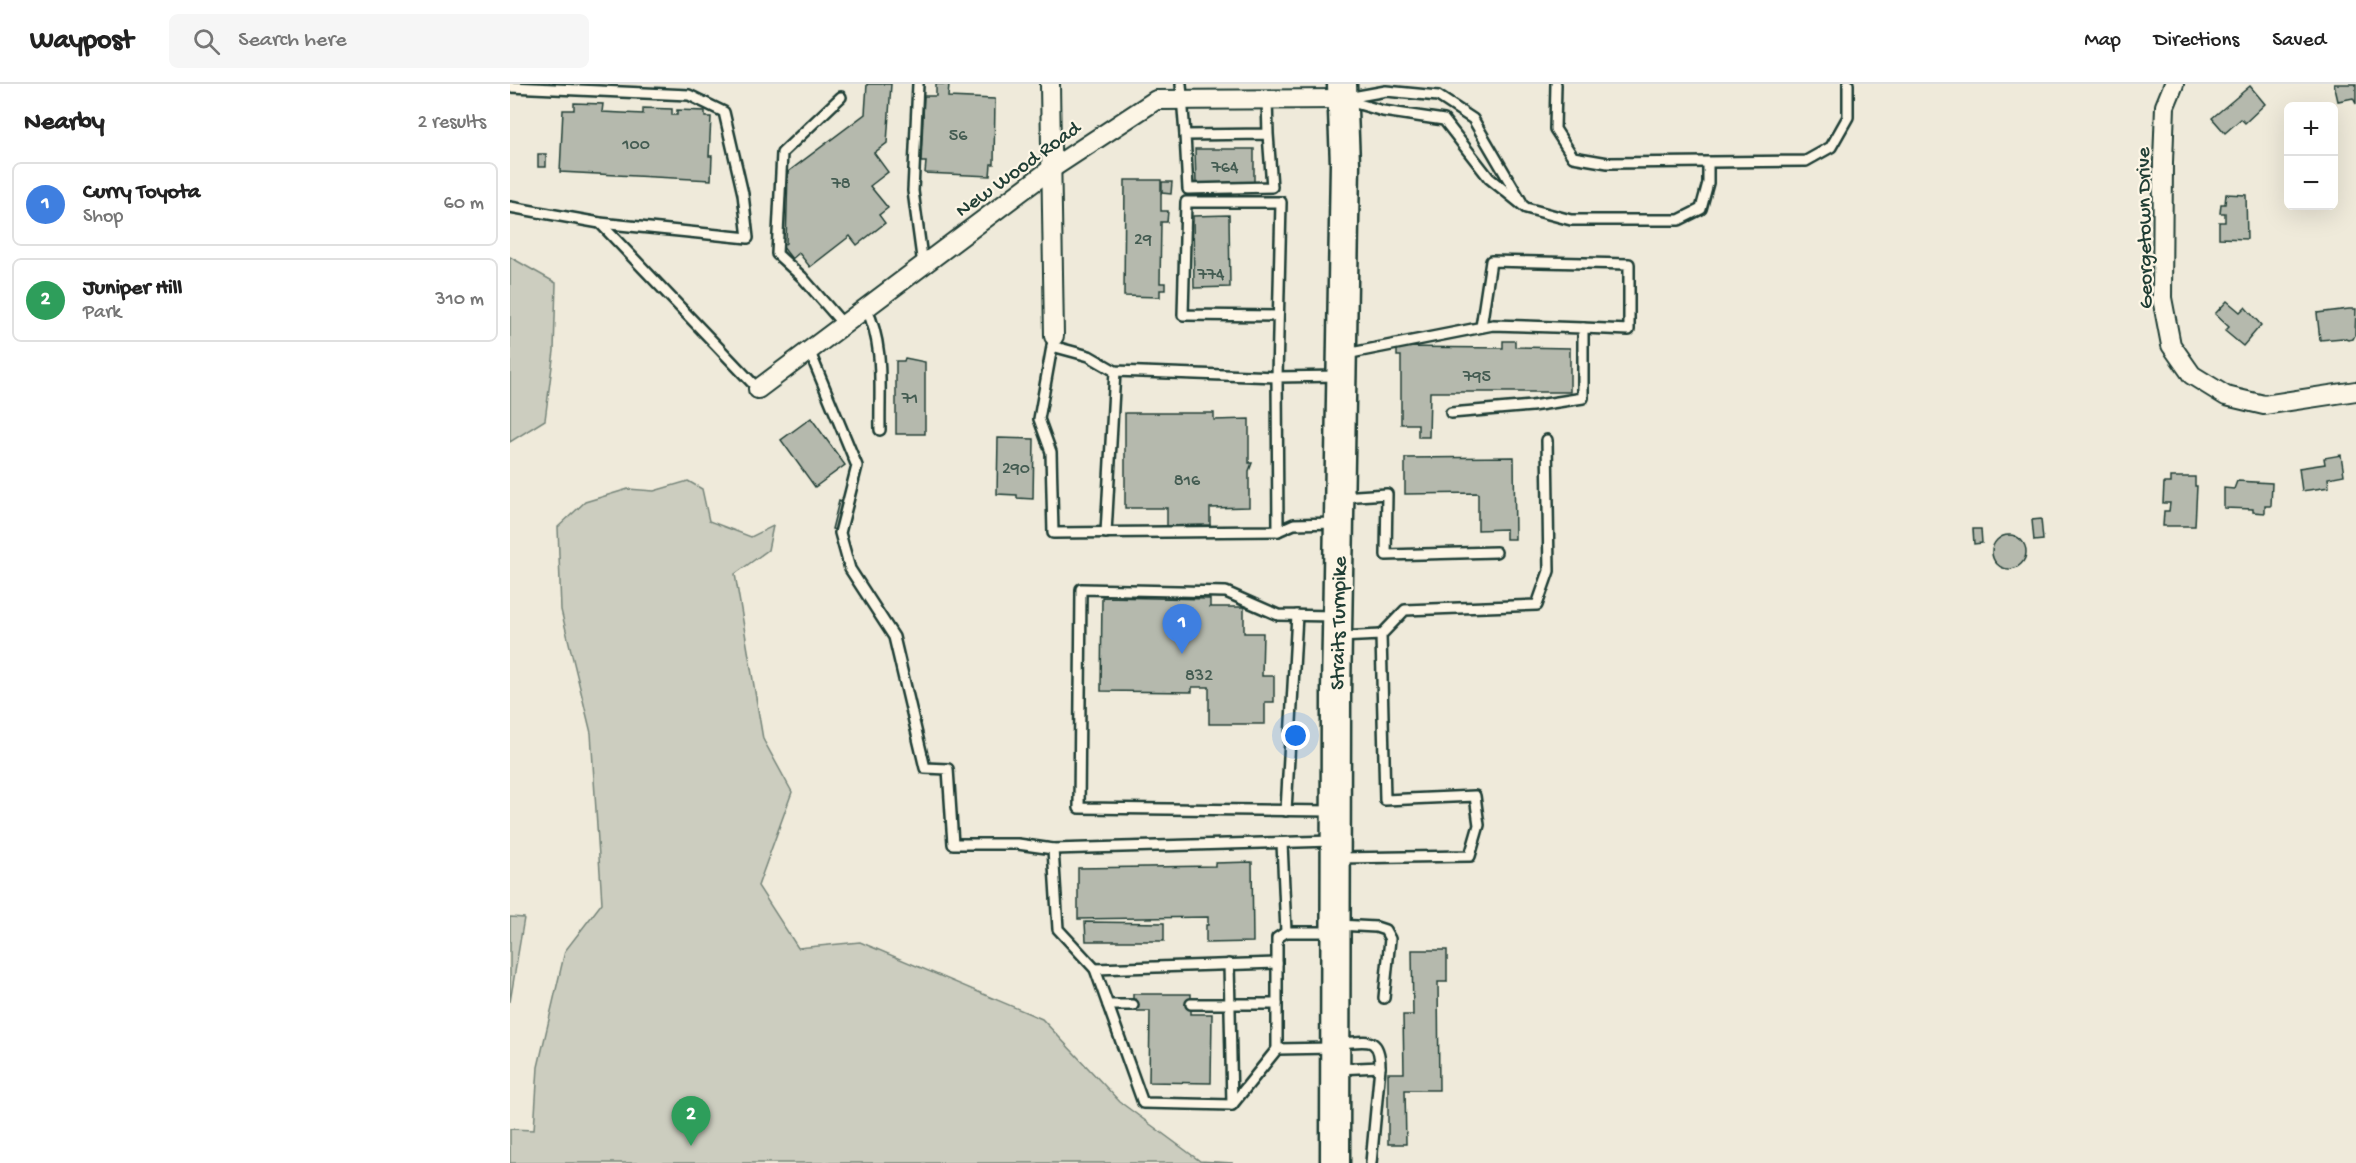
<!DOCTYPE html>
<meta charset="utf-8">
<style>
:root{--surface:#fff;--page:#f6f6f6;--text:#222;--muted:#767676;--line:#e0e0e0;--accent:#1a73e8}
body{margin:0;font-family:"Gochi Hand",sans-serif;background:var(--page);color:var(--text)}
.controls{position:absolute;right:18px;top:18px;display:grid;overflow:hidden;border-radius:9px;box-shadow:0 6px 24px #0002}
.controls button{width:54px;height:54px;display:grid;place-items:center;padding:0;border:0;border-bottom:2px solid var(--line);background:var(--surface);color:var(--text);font:30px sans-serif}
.you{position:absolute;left:786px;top:652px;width:21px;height:21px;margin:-15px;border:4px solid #fff;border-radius:50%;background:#1a73e8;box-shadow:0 0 0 9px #1a73e833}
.badge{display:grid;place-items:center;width:39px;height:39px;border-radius:50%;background:var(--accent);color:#fff;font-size:20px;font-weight:700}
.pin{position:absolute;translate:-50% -50px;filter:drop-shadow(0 2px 3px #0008)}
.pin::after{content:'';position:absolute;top:32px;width:21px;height:18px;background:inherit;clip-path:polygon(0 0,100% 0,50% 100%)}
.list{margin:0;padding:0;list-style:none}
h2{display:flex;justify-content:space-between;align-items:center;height:78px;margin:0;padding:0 24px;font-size:26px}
h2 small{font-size:20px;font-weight:400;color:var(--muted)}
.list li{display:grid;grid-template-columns:39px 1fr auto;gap:18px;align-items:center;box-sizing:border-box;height:84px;margin:0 12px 12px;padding:0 12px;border:2px solid var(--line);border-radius:9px}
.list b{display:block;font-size:22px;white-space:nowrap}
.list p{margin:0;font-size:20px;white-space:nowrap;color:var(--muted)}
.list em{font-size:20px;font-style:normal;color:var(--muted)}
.icon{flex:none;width:33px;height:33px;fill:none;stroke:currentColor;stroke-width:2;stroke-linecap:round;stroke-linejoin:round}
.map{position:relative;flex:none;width:1846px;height:1079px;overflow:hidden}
header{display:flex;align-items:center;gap:36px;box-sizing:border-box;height:84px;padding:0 30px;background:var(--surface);border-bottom:2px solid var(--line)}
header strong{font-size:28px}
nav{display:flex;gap:33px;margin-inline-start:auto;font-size:21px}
.search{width:420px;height:54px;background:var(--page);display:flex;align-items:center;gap:15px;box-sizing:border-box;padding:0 21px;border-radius:9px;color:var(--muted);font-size:22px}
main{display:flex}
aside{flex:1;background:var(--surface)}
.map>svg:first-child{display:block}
</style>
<header>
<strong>Waypost</strong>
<div class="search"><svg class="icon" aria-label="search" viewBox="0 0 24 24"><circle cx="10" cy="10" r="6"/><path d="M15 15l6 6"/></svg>Search here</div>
<nav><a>Map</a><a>Directions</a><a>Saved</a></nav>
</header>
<main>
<aside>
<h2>Nearby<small>2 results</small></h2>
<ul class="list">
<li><span class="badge" style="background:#3f7fe0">1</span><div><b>Curry Toyota</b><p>Shop</p></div><em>60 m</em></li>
<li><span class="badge" style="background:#2e9e5b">2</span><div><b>Juniper Hill</b><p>Park</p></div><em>310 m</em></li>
</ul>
</aside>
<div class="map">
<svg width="1846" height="1079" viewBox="0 0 1846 1079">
<rect width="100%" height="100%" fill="#efeada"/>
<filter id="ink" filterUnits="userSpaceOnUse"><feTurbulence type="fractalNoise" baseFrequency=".0167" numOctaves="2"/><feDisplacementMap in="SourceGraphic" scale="12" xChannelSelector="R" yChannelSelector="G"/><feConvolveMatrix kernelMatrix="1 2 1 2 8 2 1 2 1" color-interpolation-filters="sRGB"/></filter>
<g filter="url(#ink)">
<g fill="#cccdbf" stroke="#76857a" stroke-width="1.5">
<polygon points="0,173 46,199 44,267 35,336 0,358"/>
<polygon points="178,397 192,405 199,437 241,453 263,442 258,466 225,490 253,655 282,708 248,802 288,864 350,858 532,935 610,1018 690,1077 723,1079 0,1079 0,1045 24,1046 28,983 55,867 92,819 81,649 51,526 48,443 75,418 118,405 144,407"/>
<polygon points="0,833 14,834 0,918"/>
</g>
<g fill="#b5b9ad" stroke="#1f3d34" stroke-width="1.5">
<polygon points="357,0 381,0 377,59 364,69 378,88 360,102 378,124 369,131 375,139 347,161 340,152 300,183 289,169 282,175 272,162 276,159 278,88 355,30"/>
<polygon points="426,0 439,0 438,13 485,15 484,80 481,80 480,92 415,89 416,78 411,78 414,12 426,12"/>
<polygon points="1824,0 1846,0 1846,20 1843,14 1828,17"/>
<polygon points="1740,2 1755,20 1735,39 1731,35 1715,49 1702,34"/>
<polygon points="64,19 93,20 92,28 133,30 133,24 162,25 162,31 167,31 167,26 195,27 195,33 201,33 199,72 202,72 201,96 50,88 53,26 64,26"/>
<polygon points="685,65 744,65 744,99 686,99"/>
<rect x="28" y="70" width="8" height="13"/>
<polygon points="615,96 651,96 651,127 658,127 657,138 651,138 650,199 655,199 655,206 650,206 650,213 614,212"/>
<polygon points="652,98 662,98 661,110 652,109"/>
<polygon points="1716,110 1736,111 1737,155 1709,154 1709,138 1715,138 1715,129 1710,129 1711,120 1715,120"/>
<polygon points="719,131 720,203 684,204 683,132"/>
<polygon points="1717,217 1730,228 1735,223 1751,241 1733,262 1715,247 1719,243 1705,230"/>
<polygon points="1839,225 1846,225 1845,251 1843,255 1838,256 1833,254 1810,256 1807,229"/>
<polygon points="993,257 1005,257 1005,263 1060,264 1060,308 920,308 919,353 908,353 908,340 891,340 891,272 887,272 887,263 993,264"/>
<polygon points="395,274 415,278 415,350 386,350 386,277 394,277"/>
<polygon points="615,329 704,329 704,336 739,335 739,379 742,379 739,387 739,423 700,424 700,441 657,442 657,424 615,424"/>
<polygon points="301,334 335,381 305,403 271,356"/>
<polygon points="488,354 524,355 523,415 507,414 507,411 487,410"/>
<polygon points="1831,371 1834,391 1818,394 1819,403 1792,407 1789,384 1815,380 1814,374"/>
<polygon points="1004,373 1005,455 996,455 996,445 968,446 968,409 895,410 895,374"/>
<polygon points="1661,393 1685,393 1685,402 1687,402 1685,442 1653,442 1654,427 1659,427 1660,419 1653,419 1654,399 1661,399"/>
<polygon points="1727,397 1762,399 1761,422 1755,422 1755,429 1743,428 1743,425 1714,424 1714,404 1724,405"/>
<polygon points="329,417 335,419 328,447 322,445"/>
<polygon points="1531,435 1533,456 1524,457 1522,436"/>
<polygon points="1463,445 1471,445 1472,459 1464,460"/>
<circle cx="1499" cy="468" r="17"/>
<polygon points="592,513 700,515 700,523 734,523 734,549 753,549 752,592 764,592 764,618 755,618 755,640 699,640 699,603 682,603 682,608 591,607"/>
<polygon points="742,778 743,858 696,859 696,841 698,841 698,833 568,835 568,784 705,782 705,779"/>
<polygon points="575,838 654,839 654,857 576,857"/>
<polygon points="902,866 937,866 937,898 928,898 929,1006 895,1006 896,1060 878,1060 878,989 894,989 893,931 903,931"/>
<polygon points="623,910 681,910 681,930 702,930 701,999 639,998 640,927 623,927"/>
</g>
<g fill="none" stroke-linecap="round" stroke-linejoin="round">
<defs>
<g id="lane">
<polyline points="408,0 403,107 413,181"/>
<polyline points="671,0 675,51"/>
<polyline points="1046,0 1045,45 1063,73 1098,79 1296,77 1321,63 1338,33 1338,0"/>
<polyline points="0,3 179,11 214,28 233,110 238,154 90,139 0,123"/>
<polyline points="331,13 272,69 267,170 292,193 333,240"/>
<polyline points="837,14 876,7 928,12 963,35 1011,117"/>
<polyline points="757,15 758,50 675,51 678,105 762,103 758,50"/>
<polyline points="835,16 873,27 934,36 979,94 1016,124 1061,136 1169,136 1191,125 1198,99 1198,79"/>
<polyline points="90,139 248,305"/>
<path d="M356 224C375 262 369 304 370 346"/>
<polyline points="971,243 981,177 1119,180 1119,246 1073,244"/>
<polyline points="543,257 529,335 541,368 543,449 768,447 784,440 826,439"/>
<polyline points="542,262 579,272 605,287 767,293 771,118 676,118 673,231 768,232"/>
<polyline points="299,266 347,382 330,449 340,485 384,553 415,684 438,685 443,760 508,760 543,765 548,845 585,885 633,1019 722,1021 767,965"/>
<polyline points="836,270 983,241 1073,244 1073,314 1022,322 941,329"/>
<polyline points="831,413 877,410 876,471 986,468"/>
<polyline points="768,447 767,293 829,292"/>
<polyline points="596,449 605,287"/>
<polyline points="871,551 895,526 1027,521 1039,487 1037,356"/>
<polyline points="776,727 787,531"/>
<polyline points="823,727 569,724 571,505 716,508 768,531 824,532"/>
<polyline points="772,759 776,848"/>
<polyline points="543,765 823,757"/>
<polyline points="828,774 960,772 969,741 965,712 875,716 871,551 829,553"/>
<polyline points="828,841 866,843 875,846 880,855 874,914"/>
<polyline points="719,880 722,1021"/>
<polyline points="585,885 767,879"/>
<polyline points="681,920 767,920"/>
<polyline points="598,921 623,921"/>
<polyline points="823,964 767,965 767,854 776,848 823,848"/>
<path d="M827 985 870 983C870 950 856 958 829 959"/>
<polyline points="861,1079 870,983"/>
</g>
<g id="street">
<polyline points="540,0 544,252"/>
<polyline points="1664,0 1655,22 1653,78 1652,214 1661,261 1682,291 1716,312 1754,321 1846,307"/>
<polyline points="248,305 541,85 646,16 833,15"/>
</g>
<polyline id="primary" points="825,1079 826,609 835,80 832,0"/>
</defs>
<use href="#lane" stroke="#1f3d34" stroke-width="14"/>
<use href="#street" stroke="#1f3d34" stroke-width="22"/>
<use href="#primary" stroke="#1f3d34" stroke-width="33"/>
<use href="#lane" stroke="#fcf5e5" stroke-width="9"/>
<use href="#street" stroke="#fcf5e5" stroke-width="18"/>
<use href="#primary" stroke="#fcf5e5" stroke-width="28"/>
</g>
</g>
<g text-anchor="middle" stroke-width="4.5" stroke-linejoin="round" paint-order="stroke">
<g font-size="18" fill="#445c52">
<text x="448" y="56">56</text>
<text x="126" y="65">100</text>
<text x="715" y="88">764</text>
<text x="331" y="104">78</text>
<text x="633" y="160">29</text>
<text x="701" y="195">774</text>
<text x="967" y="297">795</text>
<text x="400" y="319">71</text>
<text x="506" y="389">290</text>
<text x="677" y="401">816</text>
<text x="689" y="596">832</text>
</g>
<g font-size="21" fill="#1f3d34" stroke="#fcf5e5">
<text transform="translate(507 84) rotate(-36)" y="7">New Wood Road</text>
<text transform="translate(1633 144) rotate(-91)" y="7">Georgetown Drive</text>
<text transform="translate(827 539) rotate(-89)" y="7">Straits Turnpike</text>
</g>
</g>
</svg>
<div class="controls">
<button>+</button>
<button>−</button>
</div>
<div class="you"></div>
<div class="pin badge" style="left:672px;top:570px;background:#3f7fe0">1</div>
<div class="pin badge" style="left:181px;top:1062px;background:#2e9e5b">2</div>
</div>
</main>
